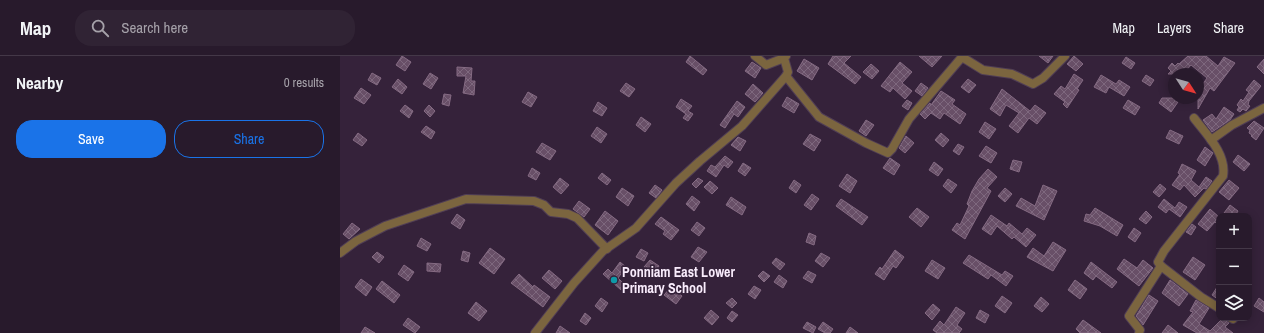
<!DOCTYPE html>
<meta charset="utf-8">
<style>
:root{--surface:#281a2c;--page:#302334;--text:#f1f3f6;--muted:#a5a1a9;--line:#443848;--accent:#1a73e8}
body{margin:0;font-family:"Archivo Narrow",sans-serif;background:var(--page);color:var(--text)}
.controls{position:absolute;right:12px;bottom:12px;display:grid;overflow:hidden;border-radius:8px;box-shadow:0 2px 10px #0003}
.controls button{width:36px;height:36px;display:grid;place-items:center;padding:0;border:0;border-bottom:1px solid var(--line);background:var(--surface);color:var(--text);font:20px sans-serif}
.compass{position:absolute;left:828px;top:12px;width:36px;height:36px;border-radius:50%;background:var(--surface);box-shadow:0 2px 10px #0003;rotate:126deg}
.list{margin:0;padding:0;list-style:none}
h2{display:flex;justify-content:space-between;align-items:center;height:52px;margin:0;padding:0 16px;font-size:17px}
h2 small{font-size:13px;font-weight:400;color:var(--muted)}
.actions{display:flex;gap:8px;padding:12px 16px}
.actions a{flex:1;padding:9px 0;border:1px solid var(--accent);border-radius:16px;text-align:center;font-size:14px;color:var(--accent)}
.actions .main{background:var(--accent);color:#fff}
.icon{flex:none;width:22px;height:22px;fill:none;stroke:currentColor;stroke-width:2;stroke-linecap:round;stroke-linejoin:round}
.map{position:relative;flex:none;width:924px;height:277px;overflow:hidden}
header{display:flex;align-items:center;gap:24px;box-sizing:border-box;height:56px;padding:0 20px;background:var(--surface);border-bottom:1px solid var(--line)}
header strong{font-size:19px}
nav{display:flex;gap:22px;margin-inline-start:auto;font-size:14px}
.search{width:280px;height:36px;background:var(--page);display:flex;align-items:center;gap:10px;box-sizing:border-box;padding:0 14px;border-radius:16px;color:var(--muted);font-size:15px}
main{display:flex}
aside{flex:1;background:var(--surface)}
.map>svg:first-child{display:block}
</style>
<header>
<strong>Map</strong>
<div class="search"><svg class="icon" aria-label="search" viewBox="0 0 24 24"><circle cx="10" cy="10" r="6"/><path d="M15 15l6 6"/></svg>Search here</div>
<nav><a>Map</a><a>Layers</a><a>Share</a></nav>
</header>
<main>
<aside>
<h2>Nearby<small>0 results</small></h2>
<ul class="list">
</ul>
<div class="actions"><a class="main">Save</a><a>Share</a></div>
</aside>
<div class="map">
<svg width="924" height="277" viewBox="0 0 924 277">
<defs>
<pattern id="building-cross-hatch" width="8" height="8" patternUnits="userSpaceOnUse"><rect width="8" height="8" fill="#684f67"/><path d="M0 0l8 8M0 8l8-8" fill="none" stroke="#7e687e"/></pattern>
</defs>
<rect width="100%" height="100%" fill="#35223a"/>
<g fill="url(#building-cross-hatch)" stroke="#856b83">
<polygon points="62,0 71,6 65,15 56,9"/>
<polygon points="350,0 367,14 363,19 346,6"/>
<polygon points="493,0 511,0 504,7 521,21 515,28 488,8"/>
<polygon points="579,0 602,0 592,11"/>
<polygon points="699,0 713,0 708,7"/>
<polygon points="734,0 743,8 736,15 727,8"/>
<polygon points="848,0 866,0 878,10 884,1 895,7 874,35 870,32 858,53 858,35 867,22 851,9 843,18 828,18 831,15 828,12 832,7 835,10 838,7 839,8"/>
<polygon points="786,1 795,7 791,13 782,7"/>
<polygon points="464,3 479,12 472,24 457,15"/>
<polygon points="924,3 924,18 917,11"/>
<polygon points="412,6 421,12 415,22 405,15"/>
<polygon points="560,6 572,16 562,27 572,35 565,43 553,32 550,36 541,30"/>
<polygon points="531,8 539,15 532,23 523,16"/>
<polygon points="117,11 132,12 131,25 135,25 134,39 123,37 126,20 117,20"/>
<polygon points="32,17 41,22 37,29 28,24"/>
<polygon points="90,17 98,22 91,33 83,28"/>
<polygon points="734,18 743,24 737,33 739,34 727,52 723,48 725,46 714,38 721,30 725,33"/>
<polygon points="761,19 776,28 779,24 790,31 784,40 769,31 766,37 754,31"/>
<polygon points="806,19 814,24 810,30 802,25"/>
<polygon points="58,23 67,31 62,38 52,31"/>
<polygon points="628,23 636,29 629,37 621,31"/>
<polygon points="914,24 921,30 909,45 908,49 910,50 906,55 903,53 900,56 897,54 899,51 897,49 901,43 903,45 909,36 906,34"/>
<polygon points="286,27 295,33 289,41 280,35"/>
<polygon points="581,27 588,32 582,40 575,35"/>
<polygon points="413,28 423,37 415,46 405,38"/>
<polygon points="21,32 31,39 24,48 14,42"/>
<polygon points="662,33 690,55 695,49 706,57 697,68 689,62 678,77 669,70 679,57 666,49 660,60 650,53"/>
<polygon points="601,35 615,44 612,48 626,58 620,68 604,57 600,63 591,57 585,63 580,58 590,47 591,49"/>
<polygon points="188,36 197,41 191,51 182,46"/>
<polygon points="104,38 111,39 109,50 102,48"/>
<polygon points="447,41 459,48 454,57 442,50"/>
<polygon points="822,42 836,42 834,44 838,46 831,56 819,47"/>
<polygon points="341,43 352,50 348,55 353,58 348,65 343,62 346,58 336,51"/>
<polygon points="567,44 572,47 568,54 562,50"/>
<polygon points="788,44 800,51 795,59 783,52"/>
<polygon points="397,45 405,51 398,61 394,58 385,72 380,69"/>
<polygon points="258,46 267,52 262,60 253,55"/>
<polygon points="65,49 73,55 69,62 60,55"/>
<polygon points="89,49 95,55 90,61 84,55"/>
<polygon points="884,51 894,58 890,64 872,76 863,64 872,58 876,63"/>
<polygon points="301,61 311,68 305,76 296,69"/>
<polygon points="526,64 534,69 526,80 519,75"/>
<polygon points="914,65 924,72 916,84 911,80 912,79 909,77 910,74 907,72"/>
<polygon points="645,66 656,73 649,83 639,76"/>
<polygon points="86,70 95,76 91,83 81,76"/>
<polygon points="257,71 267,78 261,87 251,80"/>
<polygon points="830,74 843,80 839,88 826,82"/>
<polygon points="18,77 27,84 22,90 13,84"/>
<polygon points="601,77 609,84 603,91 595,84"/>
<polygon points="470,78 481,84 474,95 463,88"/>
<polygon points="566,80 574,87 565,97 559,92"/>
<polygon points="398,81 406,85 400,95 391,89"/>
<polygon points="202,87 216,95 210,104 196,96"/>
<polygon points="618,88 624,91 619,99 613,95"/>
<polygon points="646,90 657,97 651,107 639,100"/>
<polygon points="865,91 873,97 865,110 857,104"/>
<polygon points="898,99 910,108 904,115 893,106"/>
<polygon points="385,100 393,106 388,112 384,109 376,121 367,115 371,109 375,111"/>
<polygon points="550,102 560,109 554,119 543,112"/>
<polygon points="673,104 682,106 679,116 670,113"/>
<polygon points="594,106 603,113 598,120 589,114"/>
<polygon points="403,107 411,112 405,120 398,115"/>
<polygon points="842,108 856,115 851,124 859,131 866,121 872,125 866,133 864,132 855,141 844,129 840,134 832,129 840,118 838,117"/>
<polygon points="192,112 200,117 196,124 188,120"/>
<polygon points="648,113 657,121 647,132 651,135 625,183 612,174 617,167 620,169 629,150 627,148 632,135 639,123"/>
<polygon points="262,117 271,124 267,129 258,122"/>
<polygon points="507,118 517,125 510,137 499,130"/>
<polygon points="220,122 229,129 221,138 213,131"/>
<polygon points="358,122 363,125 356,132 352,128"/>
<polygon points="608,123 617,129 611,137 603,130"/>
<polygon points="454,124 461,129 456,137 449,132"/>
<polygon points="889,124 899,132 889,144 879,136"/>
<polygon points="370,125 378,132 372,138 364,131"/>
<polygon points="820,128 826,133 819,141 813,136"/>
<polygon points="315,129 322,134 316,142 309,137"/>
<polygon points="703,129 717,135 704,164 676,150 681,142 695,150"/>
<polygon points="282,132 294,140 288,150 276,141"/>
<polygon points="665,132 672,138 665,146 658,140"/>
<polygon points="472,138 479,143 471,154 464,149"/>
<polygon points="352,140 360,146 354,155 346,148"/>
<polygon points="391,141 406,151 402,159 386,149"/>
<polygon points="501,143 528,161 522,169 496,150"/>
<polygon points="824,143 835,152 839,146 847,151 840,161 829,153 826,157 818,151"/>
<polygon points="239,145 250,153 244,161 233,153"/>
<polygon points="890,149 898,155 895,160 887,160 884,157"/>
<polygon points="577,152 589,161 581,171 569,161"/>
<polygon points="755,152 783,169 777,180 760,170 744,165 746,158 750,159"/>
<polygon points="870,153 879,161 879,165 877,168 875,166 867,175 858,168"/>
<polygon points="265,155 278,165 268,179 255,169"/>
<polygon points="806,155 812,161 806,168 799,163"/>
<polygon points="117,158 125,164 120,173 111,167"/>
<polygon points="651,159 667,170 669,167 682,178 687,172 696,179 686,191 674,181 672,183 657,170 651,179 642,173"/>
<polygon points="321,161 339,174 331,184 323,178 325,175 315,168"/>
<polygon points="357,166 365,172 359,180 351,174"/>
<polygon points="12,167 20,173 9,183 3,178"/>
<polygon points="852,168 856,171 851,179 846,176"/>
<polygon points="794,172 801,177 795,186 788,181"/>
<polygon points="469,177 476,180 474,189 466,186"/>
<polygon points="81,182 91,188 87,195 77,190"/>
<polygon points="713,186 726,194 713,215 687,201 693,192 704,200"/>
<polygon points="358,191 367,196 359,206 351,201"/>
<polygon points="150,192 165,203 154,218 139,207"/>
<polygon points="301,193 308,197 304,205 296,201"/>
<polygon points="555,194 564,201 556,212 553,210 544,224 535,218 540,211 542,213"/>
<polygon points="123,195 130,197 128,206 121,204"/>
<polygon points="37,196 44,201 39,207 32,201"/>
<polygon points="481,197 490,202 483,211 475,205"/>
<polygon points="629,199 662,219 665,215 673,220 666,230 651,219 648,223 623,207"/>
<polygon points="853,201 865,209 855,224 843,216"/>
<polygon points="436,202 445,208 440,214 432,207"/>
<polygon points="784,203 797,212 803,204 813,212 799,230 777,213"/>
<polygon points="310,204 319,210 314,217 304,211"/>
<polygon points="592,204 605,212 598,223 585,215"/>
<polygon points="280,206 286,211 278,222 285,229 281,234 263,218 268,213 272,217"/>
<polygon points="751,206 777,226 772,232 756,220 753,224 744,217"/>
<polygon points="87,207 101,208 100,216 87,215"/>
<polygon points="64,209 74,216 68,225 58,218"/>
<polygon points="209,214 222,225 215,233 202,222"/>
<polygon points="423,215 430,220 424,226 418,220"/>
<polygon points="468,215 476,219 472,227 463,222"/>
<polygon points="179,218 193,231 194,229 210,241 203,251 171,227"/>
<polygon points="439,219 447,225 443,232 434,226"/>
<polygon points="21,223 32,231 26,240 15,231"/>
<polygon points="735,224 747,233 740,243 728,234"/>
<polygon points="830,224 848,238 839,250 822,237"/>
<polygon points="42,225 60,239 54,247 36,233"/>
<polygon points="879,228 879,244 872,239"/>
<polygon points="414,230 421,234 415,243 408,238"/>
<polygon points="331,231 342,240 336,248 324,239"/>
<polygon points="809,239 818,245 803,269 796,260"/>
<polygon points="662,240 672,247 665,257 655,250"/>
<polygon points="701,241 709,248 702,256 694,250"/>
<polygon points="261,242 268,247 262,256 255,250"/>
<polygon points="392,242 397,247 392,252 386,247"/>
<polygon points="919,242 924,246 924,256 914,250"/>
<polygon points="856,244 869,252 859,268 870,275 883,262 889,267 885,271 893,277 857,277 843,269 853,256 850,255"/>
<polygon points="136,246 147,255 139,265 128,257"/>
<polygon points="593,248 600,254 592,264 585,257"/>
<polygon points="616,251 625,257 617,269 622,273 619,277 597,277 593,274 600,265 604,269"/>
<polygon points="371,254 379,261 372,269 364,262"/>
<polygon points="640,254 649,259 645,267 636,262"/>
<polygon points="392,255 398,259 392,266 387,262"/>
<polygon points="245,257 251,262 246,269 240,265"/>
<polygon points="68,262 80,271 75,277 63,269"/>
<polygon points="743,264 761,277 740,277 736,273"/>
<polygon points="467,266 476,271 473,277 463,272"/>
<polygon points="483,266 493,273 490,277 485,277 478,273"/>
<polygon points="828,269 838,277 822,277"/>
<polygon points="220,270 230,277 216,277"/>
<polygon points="25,271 35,277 21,277"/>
<polygon points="510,271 518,277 506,277"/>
</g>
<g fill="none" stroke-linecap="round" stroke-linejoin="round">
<defs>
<g id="minor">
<polyline points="415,0 426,9 444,2"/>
<polyline points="446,20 479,61 526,87 548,97 552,93 569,63 622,1 643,14 672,18 693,28 703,22 725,0"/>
<polyline points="871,84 892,69 924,52"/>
<polyline points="0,197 16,185 45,170 126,143 194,145 204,149 211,156 228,158 237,162 267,193"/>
<polyline points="821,210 861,241 879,252"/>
<polyline points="891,262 893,263"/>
<polyline points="195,277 234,227 263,195 296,172 336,127 360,105 402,70 446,20 448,16 444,2 446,0"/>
<path d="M799 277 800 274 789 260 821 210 818 206 824 195 883 120C887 98 866 78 854 62"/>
</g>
</defs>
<use href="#minor" stroke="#503e55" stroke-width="10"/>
<use href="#minor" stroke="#7b653f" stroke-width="8"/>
</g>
<circle fill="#0f9aa8" stroke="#35223a" stroke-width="1.5" cx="274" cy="224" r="4"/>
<g text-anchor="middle" stroke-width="3.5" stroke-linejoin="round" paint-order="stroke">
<g font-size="14" font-weight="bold" fill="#f9ecfc" stroke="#35223a" text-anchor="start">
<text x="282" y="221">Ponniam East Lower<tspan x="282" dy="16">Primary School</tspan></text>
</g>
</g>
</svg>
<div class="controls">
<button>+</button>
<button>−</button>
<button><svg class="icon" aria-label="layers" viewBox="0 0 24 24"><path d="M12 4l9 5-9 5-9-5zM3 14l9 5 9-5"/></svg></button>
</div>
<svg class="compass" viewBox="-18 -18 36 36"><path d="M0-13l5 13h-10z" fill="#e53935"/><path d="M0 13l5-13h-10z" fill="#a5a1a9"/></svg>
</div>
</main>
